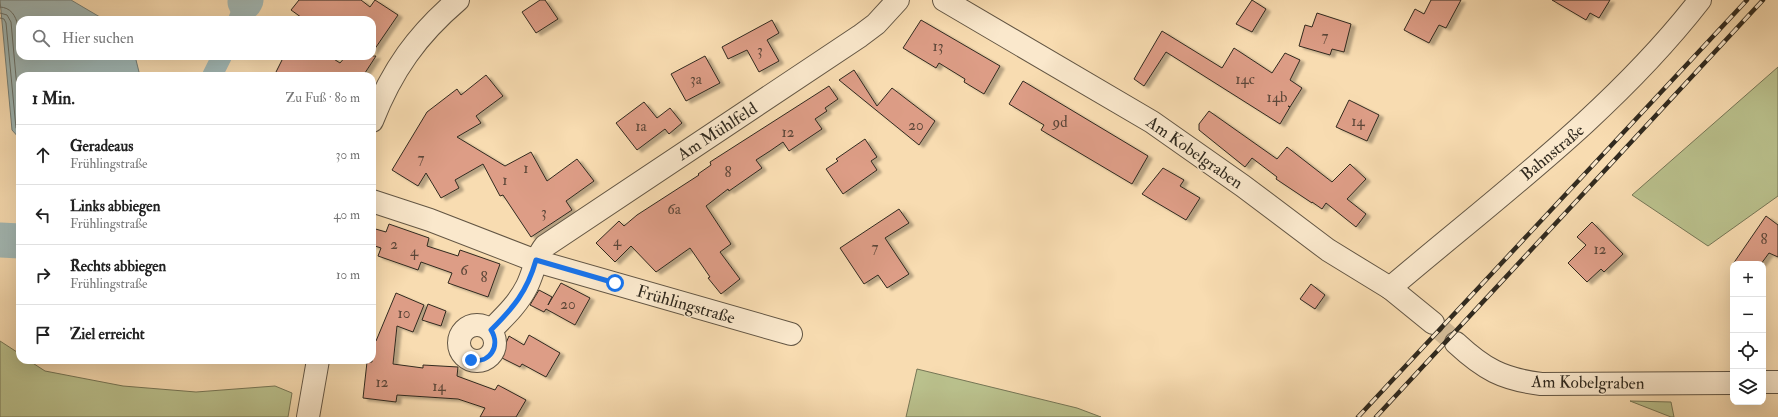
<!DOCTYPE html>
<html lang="de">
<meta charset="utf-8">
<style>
:root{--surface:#fff;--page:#f2f2f2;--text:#222;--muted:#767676;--line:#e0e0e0}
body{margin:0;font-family:"IM FELL Double Pica",serif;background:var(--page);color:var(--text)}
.controls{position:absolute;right:12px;bottom:12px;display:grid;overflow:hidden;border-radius:8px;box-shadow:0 4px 16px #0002}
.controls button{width:36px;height:36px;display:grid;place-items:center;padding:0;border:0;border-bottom:1px solid var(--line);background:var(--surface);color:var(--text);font:20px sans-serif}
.stop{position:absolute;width:12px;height:12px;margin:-9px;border:3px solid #1a73e8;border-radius:50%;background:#fff}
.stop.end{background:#1a73e8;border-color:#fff;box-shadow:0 1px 4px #0008}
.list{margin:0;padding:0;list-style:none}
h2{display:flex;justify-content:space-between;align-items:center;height:52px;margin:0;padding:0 16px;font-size:17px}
h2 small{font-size:13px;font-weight:400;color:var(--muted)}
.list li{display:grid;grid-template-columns:26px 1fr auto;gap:12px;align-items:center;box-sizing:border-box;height:60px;padding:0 16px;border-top:1px solid var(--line)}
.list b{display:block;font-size:15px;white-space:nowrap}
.list p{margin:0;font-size:13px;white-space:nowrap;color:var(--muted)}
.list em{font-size:13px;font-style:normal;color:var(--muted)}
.icon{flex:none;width:22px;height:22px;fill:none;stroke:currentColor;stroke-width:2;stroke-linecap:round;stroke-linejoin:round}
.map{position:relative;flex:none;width:1778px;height:417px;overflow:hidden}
.search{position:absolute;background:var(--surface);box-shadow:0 4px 16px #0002;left:16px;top:16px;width:360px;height:44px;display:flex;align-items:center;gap:10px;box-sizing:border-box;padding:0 14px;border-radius:12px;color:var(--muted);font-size:15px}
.panel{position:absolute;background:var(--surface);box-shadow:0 4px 16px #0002;left:16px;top:72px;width:360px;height:292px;border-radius:12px}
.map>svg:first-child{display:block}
</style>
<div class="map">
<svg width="1778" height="417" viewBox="0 0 1778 417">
<defs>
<filter id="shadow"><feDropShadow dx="4.5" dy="2.5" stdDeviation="1" flood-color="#0004"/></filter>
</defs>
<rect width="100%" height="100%" fill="#f8dcb1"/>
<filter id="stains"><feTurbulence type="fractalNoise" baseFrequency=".005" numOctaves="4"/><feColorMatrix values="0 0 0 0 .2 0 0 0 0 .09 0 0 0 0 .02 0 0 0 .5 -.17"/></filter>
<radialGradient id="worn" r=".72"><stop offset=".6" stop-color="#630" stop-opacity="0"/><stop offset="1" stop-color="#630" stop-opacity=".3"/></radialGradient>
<g fill="#bac18d" stroke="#767656">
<polygon points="1778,67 1778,196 1708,246 1632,195"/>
<polygon points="0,341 20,354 20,360 28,360 45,371 123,386 196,392 275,386 292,393 288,417 0,417"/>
<polygon points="917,369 1077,408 1101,417 906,417"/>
<polygon points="1630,401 1671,402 1674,417 1671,417"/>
</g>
<polygon fill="#a2b9b6" stroke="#75807a" points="0,0 71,0 105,20 20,20 20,56 135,56 140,76 20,76 20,139 12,130"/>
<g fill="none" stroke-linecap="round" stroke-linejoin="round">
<g stroke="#6a726a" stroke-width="1">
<path d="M0 7C22 8 19 39 20 55"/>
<polyline points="0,13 7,15 11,22 20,121"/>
<polyline points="0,18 4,19 6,23 16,128 20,133"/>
</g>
<g stroke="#a2b9b6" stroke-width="20">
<polyline points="238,20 245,2"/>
<polyline points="212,76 222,56"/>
</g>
<g stroke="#a2b9b6" stroke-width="35">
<polyline points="245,2 246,0"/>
<polyline points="0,240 20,241"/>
</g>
</g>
<g fill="#dd9d86" stroke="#312a1f" filter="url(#shadow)">
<polygon points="299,0 361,0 370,7 375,0 398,15 372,53 372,20 305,20 291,10"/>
<polygon points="540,0 545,0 558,19 536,33 522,12"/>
<polygon points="1252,0 1266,9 1252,32 1236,24"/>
<polygon points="1431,0 1461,0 1446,28 1439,25 1429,43 1404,30 1415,9 1424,14"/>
<polygon points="1552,0 1610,0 1599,18 1590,13 1586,20"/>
<polygon points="1317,13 1351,24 1344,52 1332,49 1330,55 1299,46 1305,25 1312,27"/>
<polygon points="772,20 779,33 767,40 779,61 759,72 747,50 728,59 722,47"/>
<polygon points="921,20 1000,66 984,94 964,82 965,79 939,63 936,68 903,48"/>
<polygon points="1162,31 1222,68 1234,48 1272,73 1285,53 1300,60 1290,80 1302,88 1290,107 1288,106 1290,107 1280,124 1166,52 1144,86 1134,79"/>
<polygon points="284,56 329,56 340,63 346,56 376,56 363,76 274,76"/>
<polygon points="705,56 720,83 686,101 671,74"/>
<polygon points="854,70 877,106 892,88 935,121 919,145 839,80"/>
<polygon points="486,75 503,96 476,116 481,123 457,137 505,166 531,152 547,181 577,159 594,181 566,201 572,210 531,237 503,195 500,196 483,164 455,180 459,188 441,198 426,173 418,186 392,170 427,112 457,89 461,95"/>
<polygon points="1023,81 1148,156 1132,184 1041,130 1044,125 1009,104"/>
<polygon points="829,86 838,99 825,108 827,111 815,119 822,129 789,151 783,142 770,151 756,160 762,168 729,191 728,189 706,206 731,244 720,252 740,279 721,294 708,278 710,277 690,248 656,272 631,246 615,262 596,243 619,221 624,226 637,215 699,175 698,174 711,165 710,162"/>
<polygon points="1349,100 1379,115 1367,141 1336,127"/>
<polygon points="644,102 657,118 670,108 682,123 669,134 665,129 637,150 616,123"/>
<polygon points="1209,111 1277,159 1287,147 1332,182 1350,164 1366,179 1347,199 1366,214 1356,227 1326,203 1322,209 1312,202 1312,203 1276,179 1277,177 1252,158 1245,167 1199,130 1199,124"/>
<polygon points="865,139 877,157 871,161 877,170 843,194 826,169 838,161 836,159"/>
<polygon points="1163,168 1184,180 1180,186 1200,198 1186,220 1142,194"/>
<polygon points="899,209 909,223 885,238 909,274 887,288 878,275 864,284 840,248"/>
<polygon points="1766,216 1778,225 1778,257 1769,253 1761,264 1733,264"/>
<polygon points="1592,222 1623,254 1604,272 1601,269 1587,282 1568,263 1586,245 1577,237"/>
<polygon points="389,224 429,238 427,246 458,256 460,250 500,264 488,297 448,283 452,273 421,262 418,270 378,256 381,248 372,245 372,228 386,232"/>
<polygon points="561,283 590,298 575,325 546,309 544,312 530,305 539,290 552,297 548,305"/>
<polygon points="1311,284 1325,295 1315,309 1300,299"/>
<polygon points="396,293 424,305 413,332 397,326 393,364 423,368 423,365 458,367 457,376 495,390 498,385 526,400 516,417 480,417 485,408 458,399 397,395 396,402 363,398 367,362 372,362 374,341 376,341"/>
<polygon points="428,304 446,311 441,326 422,320"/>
<polygon points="529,335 560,353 546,377 522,364 520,367 500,357 509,336 524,345"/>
</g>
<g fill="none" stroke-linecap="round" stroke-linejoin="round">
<polyline stroke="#d0b894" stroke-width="22" stroke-dasharray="22 11" stroke-linecap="butt" points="1433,323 1456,343"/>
<defs>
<g id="minor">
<polyline points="944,0 1152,122 1243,186 1328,250 1390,288 1433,323"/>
<path d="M372 121C392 70 417 35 458 0"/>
<polyline points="372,201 430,220 536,261 791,334"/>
<path d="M1390 288C1497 197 1613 112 1700 0"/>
<circle cx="477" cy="343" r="18"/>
<path d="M491 330C505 316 518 304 527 286 534 272 535 258 545 246L860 36 876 24 898 0"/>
<path d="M1456 343C1484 369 1502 379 1541 384L1733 383"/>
<polyline points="1763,382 1778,382"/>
<polyline points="308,417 318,360"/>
</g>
</defs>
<use href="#minor" stroke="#635644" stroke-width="24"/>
<use href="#minor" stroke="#fae8cc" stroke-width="22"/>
<defs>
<g id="rail">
<polyline points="1358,417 1747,0"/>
<polyline points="1376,417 1763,0"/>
</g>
</defs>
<use href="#rail" stroke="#312a1f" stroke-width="4.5"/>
<use href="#rail" stroke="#fae8cc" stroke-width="3" stroke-dasharray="9" stroke-linecap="butt"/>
</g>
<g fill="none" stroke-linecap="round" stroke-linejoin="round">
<path stroke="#1a73e8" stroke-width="5" d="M471 360C490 364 501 346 491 330 513 308 527 292 536 260L615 283"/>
</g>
<g text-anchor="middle" stroke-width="3" stroke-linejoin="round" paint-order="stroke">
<g font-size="15" fill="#5c4739">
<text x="1325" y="41">7</text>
<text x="938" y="51">13</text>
<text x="760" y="55">3</text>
<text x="696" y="84">3a</text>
<text x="1245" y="84">14c</text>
<text x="1277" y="102">14b</text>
<text x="1358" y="126">14</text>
<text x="1060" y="127">9d</text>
<text x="916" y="130">20</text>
<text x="641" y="131">1a</text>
<text x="788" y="137">12</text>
<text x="421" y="163">7</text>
<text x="526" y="173">1</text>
<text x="728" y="177">8</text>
<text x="505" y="185">1</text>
<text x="674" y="214">6a</text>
<text x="544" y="217">3</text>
<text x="1764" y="244">8</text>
<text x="617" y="246">4</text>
<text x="394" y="249">2</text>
<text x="875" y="252">7</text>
<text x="1600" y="254">12</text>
<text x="414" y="256">4</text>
<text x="464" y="275">6</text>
<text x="484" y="282">8</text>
<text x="568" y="309">20</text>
<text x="404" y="318">10</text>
<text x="382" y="387">12</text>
<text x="439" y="391">14</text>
</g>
<g font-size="17" fill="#312a1f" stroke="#fae8cc">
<text transform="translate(717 131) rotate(-33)" y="6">Am Mühlfeld</text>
<text transform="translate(1195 152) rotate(35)" y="6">Am Kobelgraben</text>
<text transform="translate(1552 152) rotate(-40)" y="6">Bahnstraße</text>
<text transform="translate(686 304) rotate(16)" y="6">Frühlingstraße</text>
<text transform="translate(1588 382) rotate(1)" y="6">Am Kobelgraben</text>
</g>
</g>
<rect width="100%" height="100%" filter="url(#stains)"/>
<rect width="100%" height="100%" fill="url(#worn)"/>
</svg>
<div class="controls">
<button>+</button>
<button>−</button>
<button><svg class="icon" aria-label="locate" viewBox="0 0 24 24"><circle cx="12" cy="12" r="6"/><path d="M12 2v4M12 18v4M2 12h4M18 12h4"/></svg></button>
<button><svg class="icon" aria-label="layers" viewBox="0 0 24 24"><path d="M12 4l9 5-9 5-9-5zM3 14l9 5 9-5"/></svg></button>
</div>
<div class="stop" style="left:615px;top:283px"></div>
<div class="stop end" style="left:471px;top:360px"></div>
<div class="search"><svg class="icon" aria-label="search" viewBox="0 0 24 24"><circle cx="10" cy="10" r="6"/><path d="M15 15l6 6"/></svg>Hier suchen</div>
<section class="panel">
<h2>1 Min.<small>Zu Fuß · 80 m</small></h2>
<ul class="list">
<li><svg class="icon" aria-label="ahead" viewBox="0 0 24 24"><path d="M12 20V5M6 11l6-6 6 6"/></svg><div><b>Geradeaus</b><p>Frühlingstraße</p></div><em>30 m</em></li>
<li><svg class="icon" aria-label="left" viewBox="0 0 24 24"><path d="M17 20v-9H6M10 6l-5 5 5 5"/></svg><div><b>Links abbiegen</b><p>Frühlingstraße</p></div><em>40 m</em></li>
<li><svg class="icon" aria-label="right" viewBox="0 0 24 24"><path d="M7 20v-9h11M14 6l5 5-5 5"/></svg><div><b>Rechts abbiegen</b><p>Frühlingstraße</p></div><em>10 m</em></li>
<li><svg class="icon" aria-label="arrive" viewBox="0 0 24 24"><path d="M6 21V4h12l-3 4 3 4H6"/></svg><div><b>Ziel erreicht</b></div></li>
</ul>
</section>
</div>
